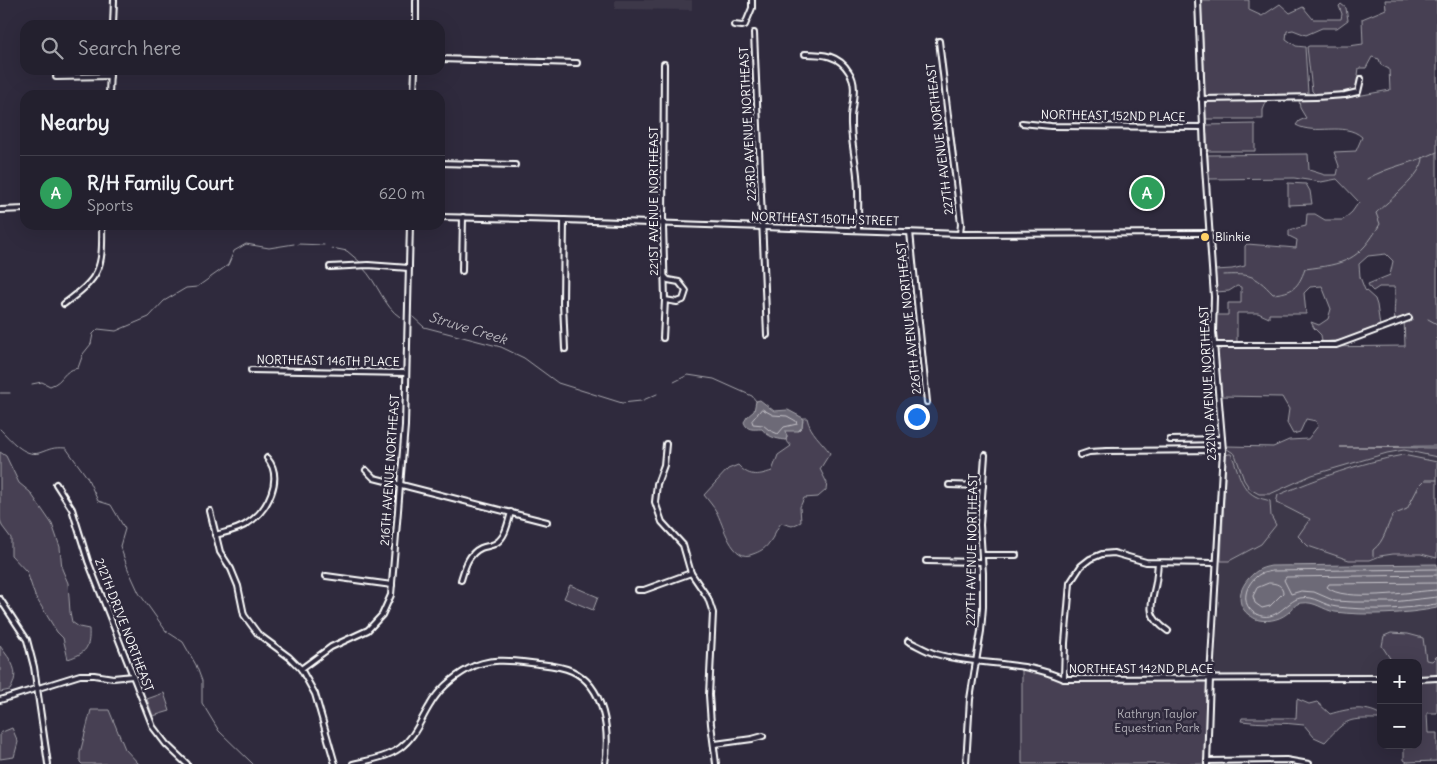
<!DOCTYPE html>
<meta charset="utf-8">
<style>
:root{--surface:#23202e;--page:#2b2836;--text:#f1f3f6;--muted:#a3a3aa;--line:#403e4a;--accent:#ffd166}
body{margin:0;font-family:Delius,sans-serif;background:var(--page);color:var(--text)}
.controls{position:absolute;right:15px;bottom:15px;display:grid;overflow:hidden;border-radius:10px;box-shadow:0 5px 20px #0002}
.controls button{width:45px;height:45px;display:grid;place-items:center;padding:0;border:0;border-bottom:1px solid var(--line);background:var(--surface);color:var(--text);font:25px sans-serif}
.you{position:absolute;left:916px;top:416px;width:18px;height:18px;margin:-12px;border:4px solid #fff;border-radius:50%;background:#1a73e8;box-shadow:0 0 0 8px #1a73e833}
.badge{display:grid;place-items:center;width:32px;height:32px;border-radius:50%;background:var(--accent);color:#fff;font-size:16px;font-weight:700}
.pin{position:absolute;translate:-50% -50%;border:2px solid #fff;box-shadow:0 1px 5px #0006}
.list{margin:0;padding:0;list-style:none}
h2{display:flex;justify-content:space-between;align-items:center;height:65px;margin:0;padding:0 20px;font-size:21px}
h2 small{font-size:16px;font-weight:400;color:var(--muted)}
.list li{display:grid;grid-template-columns:32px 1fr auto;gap:15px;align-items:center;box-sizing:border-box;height:75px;padding:0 20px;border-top:1px solid var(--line)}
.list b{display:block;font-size:19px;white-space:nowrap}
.list p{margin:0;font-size:16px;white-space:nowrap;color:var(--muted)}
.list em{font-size:16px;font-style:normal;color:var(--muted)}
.icon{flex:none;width:28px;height:28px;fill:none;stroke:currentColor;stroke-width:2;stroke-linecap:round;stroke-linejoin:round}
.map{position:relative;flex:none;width:1437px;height:764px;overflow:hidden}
.search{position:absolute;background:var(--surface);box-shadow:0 5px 20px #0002;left:20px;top:20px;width:425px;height:55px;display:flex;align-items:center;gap:12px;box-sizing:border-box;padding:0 18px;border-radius:15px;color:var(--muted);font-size:19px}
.panel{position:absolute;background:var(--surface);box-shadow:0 5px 20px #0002;left:20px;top:90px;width:425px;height:140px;border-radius:15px}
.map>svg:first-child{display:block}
</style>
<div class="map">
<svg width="1437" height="764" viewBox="0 0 1437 764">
<rect width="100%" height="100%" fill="#2f2a3d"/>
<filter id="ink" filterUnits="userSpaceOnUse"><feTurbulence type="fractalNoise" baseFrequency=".02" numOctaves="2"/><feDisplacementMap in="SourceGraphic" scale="10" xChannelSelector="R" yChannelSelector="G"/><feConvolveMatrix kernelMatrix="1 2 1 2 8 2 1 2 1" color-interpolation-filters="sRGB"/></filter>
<g filter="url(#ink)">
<g fill="#3c3749">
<polygon points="615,0 692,0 692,10 615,9"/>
<polygon points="1226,446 1437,447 1437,677 1418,663 1381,663 1381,677 1215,676"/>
</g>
<g fill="#464152" stroke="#a2a0a8">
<polygon points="1201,0 1249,0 1249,10 1262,16 1280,4 1290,13 1303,7 1313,19 1341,19 1342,14 1339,6 1341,4 1346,8 1348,20 1337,28 1322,28 1306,35 1293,30 1287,31 1286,39 1296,46 1305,47 1308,93 1304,95 1252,95 1205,97"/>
<path d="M1385 0H1437V446L1340 447 1437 448V457L1404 450 1387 453 1312 475 1270 494H1259L1250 489 1244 480 1235 454 1227 449V446L1273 447 1289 440 1308 439 1318 426 1316 421 1306 419 1300 432 1293 434 1287 423 1289 409 1282 397 1220 396 1217 352 1222 348 1405 346 1404 318 1395 321C1393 310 1396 299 1395 287H1379L1373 291 1370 288 1368 284 1390 275 1393 261 1386 254 1368 256 1359 264 1360 277 1365 290 1375 299 1377 305 1380 326 1343 340 1322 342 1321 335 1314 328 1311 322 1319 325 1328 319 1331 309 1322 286 1310 287 1304 293 1306 314H1269V318L1258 313H1237V343H1219L1216 339V315H1228V303H1241V287L1237 286 1229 291 1216 292 1215 270 1232 269 1245 266V246L1247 244 1296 248 1297 240 1289 236V230L1306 226 1307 214H1315L1325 220H1343L1352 212 1359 202 1337 179 1321 182 1294 178 1209 179 1208 155 1308 154 1309 170 1325 175H1337L1339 166 1334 152 1356 151 1362 137C1344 121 1316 136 1296 125L1299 121 1306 118 1300 108 1299 100 1346 98 1390 90 1389 69 1381 65 1379 59 1372 57 1366 68H1359L1356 90 1325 95H1316L1312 91 1307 47 1309 46H1349L1363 44 1362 19 1386 9Z"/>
<polygon points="1267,100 1263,110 1263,119 1206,119 1205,101"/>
<polygon points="1255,124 1255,151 1208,151 1206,125"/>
<polygon points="1288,183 1306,184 1310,191 1312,204 1288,205"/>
<path d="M803 418H807C810 433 822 441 830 453L820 469 827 483 826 490 818 497 804 498 800 507 801 522 792 526 781 523C776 529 774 537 769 543 765 549 759 552 753 554 732 564 723 523 716 511 713 506 708 500 704 495L728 469 738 465C749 477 757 476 772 471L778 455 791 446 786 440 787 436 784 431 802 427Z"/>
<path d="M0 452 6 456 19 483 30 492 52 524 60 547 62 569 68 583 70 612 72 622 79 627 89 629C90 648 86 653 68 659L63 638 57 632 35 596 27 572 11 555V538L2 526 0 519Z"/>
<path d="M1229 454H1231C1239 470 1239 487 1255 496 1260 499 1265 499 1270 501L1271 516 1276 525 1261 544 1229 561H1221L1226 455Z"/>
<path d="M1403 455 1437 462V558L1421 554H1393L1380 556 1370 560H1349L1308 546 1298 536 1310 519C1298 514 1288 507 1276 503L1278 495C1319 478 1359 463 1403 455Z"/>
<polygon points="570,585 598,597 593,610 564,598"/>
<polygon points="1391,633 1408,634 1423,638 1426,660 1432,661 1437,656 1437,678 1418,678 1418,663 1393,663 1382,646 1384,636"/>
<path d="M0 646C11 661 21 671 10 690L0 692Z"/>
<polygon points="1022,667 1064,679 1210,678 1207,764 1022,764"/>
<polygon points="1418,680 1437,680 1437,713 1427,713 1428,733 1437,733 1437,761 1407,762 1404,760 1404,745 1418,745"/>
<polygon points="164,693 170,711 153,716 147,699"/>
<path d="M1297 699 1309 704 1317 702 1330 714C1347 709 1365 705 1381 715V719C1348 719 1348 717 1325 742L1314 737 1304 725C1283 722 1262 724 1241 721L1242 718H1296Z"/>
<polygon points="91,710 109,710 125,749 139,764 82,764 80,762 80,753"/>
<polygon points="12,728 18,742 14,757 0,759 0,733"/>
</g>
<g fill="#6d6a77" stroke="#a7a6ad">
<path d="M760 400 774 411 788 410 803 418 802 427 798 431H785L787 436 786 440C776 439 768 437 762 429 753 429 747 431 744 422L747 417 754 411 756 401Z"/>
<path d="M1437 564V608C1408 614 1364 616 1335 612 1323 610 1315 601 1302 603 1296 603 1294 607 1290 611 1282 619 1270 622 1259 620 1254 619 1253 617 1249 615 1232 602 1242 581 1257 571 1261 568 1266 567 1271 566Z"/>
</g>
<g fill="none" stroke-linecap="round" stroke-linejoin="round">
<g stroke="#c5c3c9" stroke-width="1">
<polygon points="762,409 773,415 787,416 796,421 797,424 784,427 778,434 769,430 763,425 753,424 752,421"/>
<path d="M1437 569 1272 571C1268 572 1263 573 1260 574 1245 583 1239 605 1256 614 1276 624 1286 601 1300 598 1314 595 1324 606 1337 607 1365 610 1394 610 1422 606 1427 606 1432 604 1437 604"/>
<polyline points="1437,575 1286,577 1284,580 1291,594 1301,591 1314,592 1335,601 1354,602 1393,602 1437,597"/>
<path d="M1269 583C1276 583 1283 585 1283 593L1270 606 1262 608 1255 603 1253 596 1257 588Z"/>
<path d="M1437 583 1329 584 1327 587C1342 603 1415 591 1437 590"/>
</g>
<g stroke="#a7a6ad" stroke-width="1">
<path d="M1367 179C1389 166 1414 163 1437 152"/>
<polyline points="298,244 324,245"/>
<polyline points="332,248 347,251 360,262"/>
<path d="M363 268C378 283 384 307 400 317"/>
<path d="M1223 275C1250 274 1254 274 1273 294 1293 292 1298 288 1305 269 1345 264 1359 261 1380 224L1376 213C1388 201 1423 175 1423 158"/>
<polyline points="413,317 424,327 501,347 524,358 558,383 622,403 641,401 657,394"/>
<polyline points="1428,319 1437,324"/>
<polyline points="674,382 688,375 714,379 752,396 756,401"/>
<path d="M32 384 42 382 50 386C65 381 61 371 78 368L83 354 91 344 93 334 98 329 116 331 149 317 164 301 186 288 197 287 228 265 234 251 246 244 269 248 294 244"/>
<polyline points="0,393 10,393"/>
<path d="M0 429C10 439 24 457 39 453 51 449 52 447 66 448L87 477 98 501 111 505 125 529 120 546 128 569 139 593 166 631 183 642 196 665 202 681V703L219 731 253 764"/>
<path d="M1373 556V550C1385 541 1386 527 1393 515L1407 509 1419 486 1425 480H1437"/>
</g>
<defs>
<g id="minor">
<polyline points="1198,0 1204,153 1214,297 1213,332 1223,450 1210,678 1207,764"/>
<polyline points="113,25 114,0"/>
<polyline points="416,25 416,0"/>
<polyline points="734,25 742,26 745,25 752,8 752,0"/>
<polyline points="754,33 767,335"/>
<polyline points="939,41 961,224 960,234"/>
<path d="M805 54C823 54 839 55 849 72 858 85 852 102 851 117 850 137 855 155 857 175 859 193 858 211 858 229"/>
<polyline points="440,59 577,63"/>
<polyline points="56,77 110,76"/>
<polyline points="109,95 110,70"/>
<polyline points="414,95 415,70"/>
<polyline points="1201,99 1316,97 1345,95 1358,92 1361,79"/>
<polyline points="1022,123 1051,126 1203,127"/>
<polyline points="440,163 515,165"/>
<polyline points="0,210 25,209"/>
<polyline points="440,217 564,220 960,234 1210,233"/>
<polyline points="564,220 563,303 565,349"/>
<polyline points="910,232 927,402"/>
<polyline points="330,267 368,265 409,268"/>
<polyline points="462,271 463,217"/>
<polyline points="664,276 668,280 679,282 686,291 683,300 677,302 665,300"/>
<path d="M64 304C100 277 103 270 102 225"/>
<polyline points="663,338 665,300 663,224 664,64"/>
<polyline points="1214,345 1336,345 1409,318"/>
<polyline points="251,370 406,373"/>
<polyline points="1170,440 1222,439"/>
<polyline points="666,444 664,465 657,484 655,502 662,522 683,545 691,573 708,598 713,613 709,695 711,724 716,764"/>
<polyline points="1080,455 1089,452 1107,451 1223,450"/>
<polyline points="366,470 374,478 547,522"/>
<polyline points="56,484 72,509 88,561 153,727 166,744 187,764"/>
<polyline points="949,485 983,486"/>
<polyline points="210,511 220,552 231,569 238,586 244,615 258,634 289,657 301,669 315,694 335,764"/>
<path d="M215 535C226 532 239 530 248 523 268 510 284 478 267 458"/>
<polyline points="982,555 1016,555"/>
<polyline points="926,561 982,562"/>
<path d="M1158 563C1157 571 1157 579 1155 587 1150 609 1147 616 1168 631"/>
<polyline points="326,576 392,585"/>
<path d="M461 580C465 567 468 554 481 548 486 546 492 546 496 543 506 537 508 522 511 512"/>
<polyline points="638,590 644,590 691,573"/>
<polyline points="0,599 27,640 34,667 48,764"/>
<path d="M908 641C917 645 926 651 936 654 978 666 1024 660 1064 679L1381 678"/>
<polyline points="301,669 331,647 368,630 382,615 391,595 405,426 410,225"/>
<polyline points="1064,679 1065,643 1070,583 1081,566 1090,559 1102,554 1114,553 1146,562 1216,563"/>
<polyline points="1418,679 1437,678"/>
<polyline points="0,700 80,675 94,675 113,678 133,676"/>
<polyline points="715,744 752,739 763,736"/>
<polyline points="1207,761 1286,760 1309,764"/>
<path d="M353 764C369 760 386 758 400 748 415 737 420 721 430 705 439 689 452 678 468 669 487 658 509 660 531 663 544 665 559 665 572 671 605 686 610 732 605 764"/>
<polyline points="966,764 970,699 981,631 983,607 983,573 980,525 985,455"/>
</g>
</defs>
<use href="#minor" stroke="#fff" stroke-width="8"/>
<use href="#minor" stroke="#2f2a3d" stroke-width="4"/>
</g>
</g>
<circle fill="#ffd166" stroke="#2f2a3d" stroke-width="2" cx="1205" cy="237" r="5"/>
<g text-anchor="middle" stroke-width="5" stroke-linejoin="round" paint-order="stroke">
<g font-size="12" fill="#fff" stroke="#2f2a3d">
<text transform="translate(1113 116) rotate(1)" y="4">NORTHEAST 152ND PLACE</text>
<text transform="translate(748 124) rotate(-93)" y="4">223RD AVENUE NORTHEAST</text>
<text transform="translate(940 139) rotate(-97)" y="4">227TH AVENUE NORTHEAST</text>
<text transform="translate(654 201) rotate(-90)" y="4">221ST AVENUE NORTHEAST</text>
<text transform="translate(825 219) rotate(2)" y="4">NORTHEAST 150TH STREET</text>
<text transform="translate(909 318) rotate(-96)" y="4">226TH AVENUE NORTHEAST</text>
<text transform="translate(328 361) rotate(1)" y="4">NORTHEAST 146TH PLACE</text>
<text transform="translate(1208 383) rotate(-93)" y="4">232ND AVENUE NORTHEAST</text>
<text transform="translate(390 470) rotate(-86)" y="4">216TH AVENUE NORTHEAST</text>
<text transform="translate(972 550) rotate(-89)" y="4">227TH AVENUE NORTHEAST</text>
<text transform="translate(124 625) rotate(69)" y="4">212TH DRIVE NORTHEAST</text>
<text x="1141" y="673">NORTHEAST 142ND PLACE</text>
</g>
<g font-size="12" fill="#fff" stroke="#2f2a3d" text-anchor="start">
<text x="1215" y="241">Blinkie</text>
</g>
<g font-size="12" fill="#b5b3ba" stroke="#2f2a3d">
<text x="1157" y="718">Kathryn Taylor<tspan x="1157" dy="14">Equestrian Park</tspan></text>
</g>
<g font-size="14" font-style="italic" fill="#b6b4bb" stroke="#2f2a3d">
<text transform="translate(468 328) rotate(17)" y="5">Struve Creek</text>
</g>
</g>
</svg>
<div class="controls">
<button>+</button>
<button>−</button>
</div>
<div class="you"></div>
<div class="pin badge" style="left:1147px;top:193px;background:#2e9e5b">A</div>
<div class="search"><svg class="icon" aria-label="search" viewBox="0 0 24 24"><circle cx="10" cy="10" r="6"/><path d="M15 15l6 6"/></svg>Search here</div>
<section class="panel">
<h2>Nearby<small></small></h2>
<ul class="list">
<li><span class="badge" style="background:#2e9e5b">A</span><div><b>R/H Family Court</b><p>Sports</p></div><em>620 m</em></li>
</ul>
</section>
</div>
